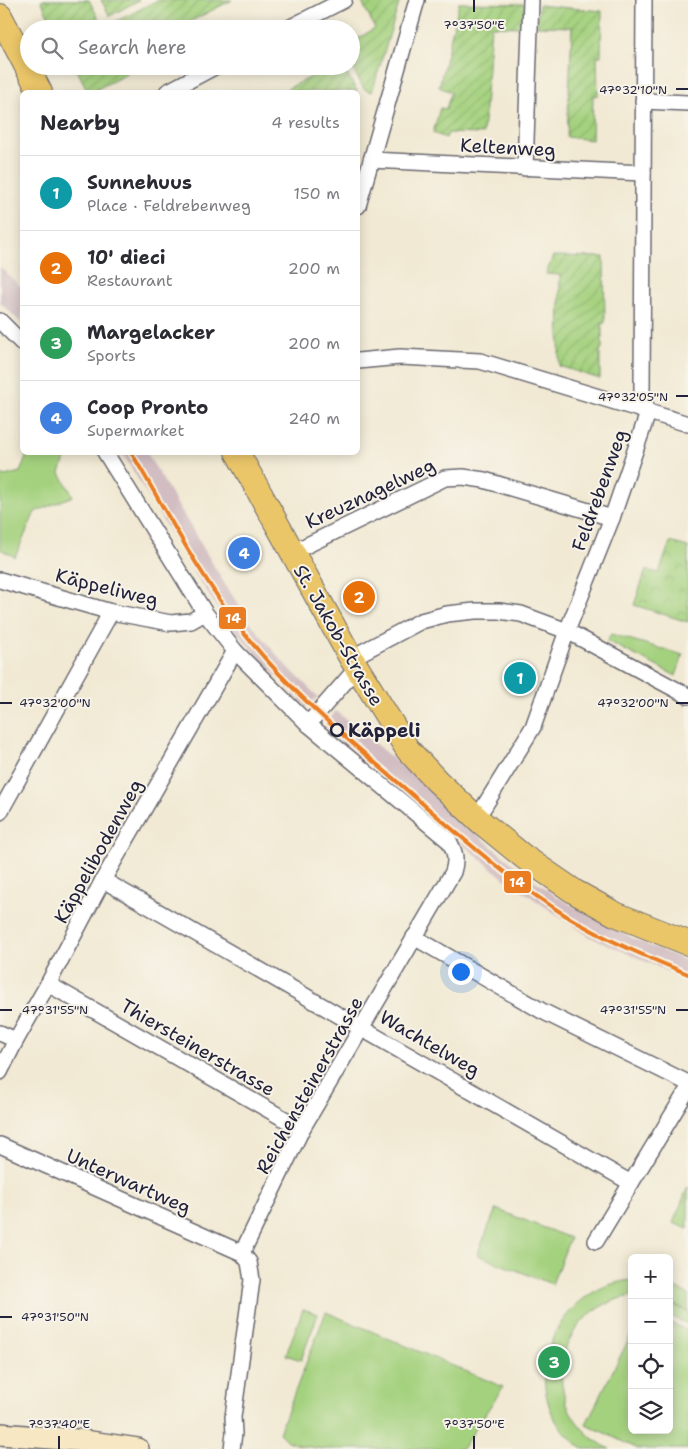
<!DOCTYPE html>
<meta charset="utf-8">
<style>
:root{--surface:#fff;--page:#f2f2f3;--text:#2b2b33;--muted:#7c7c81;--line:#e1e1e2;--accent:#111827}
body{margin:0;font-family:"Shantell Sans",sans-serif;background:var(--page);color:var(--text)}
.controls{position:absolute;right:15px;bottom:15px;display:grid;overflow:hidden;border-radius:8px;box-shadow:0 2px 12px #0003}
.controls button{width:45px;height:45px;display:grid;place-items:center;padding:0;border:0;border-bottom:1px solid var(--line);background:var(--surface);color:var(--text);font:25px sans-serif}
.you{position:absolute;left:460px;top:971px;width:18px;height:18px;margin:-12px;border:4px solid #fff;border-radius:50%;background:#1a73e8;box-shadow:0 0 0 8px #1a73e833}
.badge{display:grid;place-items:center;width:32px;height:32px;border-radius:50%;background:var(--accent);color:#fff;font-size:16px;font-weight:700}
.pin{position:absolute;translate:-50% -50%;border:2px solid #fff;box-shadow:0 1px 5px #0006}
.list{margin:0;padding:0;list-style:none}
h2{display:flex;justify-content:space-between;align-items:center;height:65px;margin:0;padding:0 20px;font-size:21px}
h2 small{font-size:16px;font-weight:400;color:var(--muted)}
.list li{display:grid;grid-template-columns:32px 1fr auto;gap:15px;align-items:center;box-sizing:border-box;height:75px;padding:0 20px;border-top:1px solid var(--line)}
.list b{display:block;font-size:19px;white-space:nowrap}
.list p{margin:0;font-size:16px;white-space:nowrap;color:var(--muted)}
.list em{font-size:16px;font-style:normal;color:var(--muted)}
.icon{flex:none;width:28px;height:28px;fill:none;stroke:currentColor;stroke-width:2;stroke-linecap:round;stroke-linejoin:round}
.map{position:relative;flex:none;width:688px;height:1449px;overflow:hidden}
.search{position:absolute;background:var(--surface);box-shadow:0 2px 12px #0003;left:20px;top:20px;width:340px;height:55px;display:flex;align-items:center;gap:12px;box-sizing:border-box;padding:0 18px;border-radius:28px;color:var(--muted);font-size:19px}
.panel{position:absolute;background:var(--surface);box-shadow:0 2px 12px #0003;left:20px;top:90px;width:340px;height:365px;border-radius:8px}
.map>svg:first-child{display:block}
</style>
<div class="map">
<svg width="688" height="1449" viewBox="0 0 688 1449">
<defs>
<pattern id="park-crowns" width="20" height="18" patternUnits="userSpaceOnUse" patternTransform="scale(1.25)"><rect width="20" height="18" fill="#a4d17e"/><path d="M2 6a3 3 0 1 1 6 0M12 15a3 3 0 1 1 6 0" fill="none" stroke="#8db36e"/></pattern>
<pattern id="garden-furrows" width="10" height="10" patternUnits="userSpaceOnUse" patternTransform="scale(1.25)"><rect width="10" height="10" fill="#a4d17e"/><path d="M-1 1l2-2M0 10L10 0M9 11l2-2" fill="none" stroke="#8db36e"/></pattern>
</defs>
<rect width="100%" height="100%" fill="#f7f3e8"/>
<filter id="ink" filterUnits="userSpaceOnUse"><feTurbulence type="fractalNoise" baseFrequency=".02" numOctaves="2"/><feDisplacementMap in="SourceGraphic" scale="10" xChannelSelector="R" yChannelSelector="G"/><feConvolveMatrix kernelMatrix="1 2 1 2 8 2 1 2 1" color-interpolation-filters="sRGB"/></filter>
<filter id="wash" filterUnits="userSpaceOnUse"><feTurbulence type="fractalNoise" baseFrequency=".0096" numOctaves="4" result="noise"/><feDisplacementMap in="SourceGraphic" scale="20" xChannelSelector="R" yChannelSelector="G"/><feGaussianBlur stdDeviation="1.12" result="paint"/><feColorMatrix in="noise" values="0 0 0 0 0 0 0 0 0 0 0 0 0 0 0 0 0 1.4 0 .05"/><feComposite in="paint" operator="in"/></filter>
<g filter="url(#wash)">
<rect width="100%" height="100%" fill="#f1e9d3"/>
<g fill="#d2bec2">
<polygon points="0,267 22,288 22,324 0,302"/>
<polygon points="122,453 147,453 224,583 250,622 281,660 318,697 306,707 265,665 225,619 197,577"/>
<polygon points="336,711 415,777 467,826 519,869 556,896 592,917 636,940 688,961 688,980 590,937 506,880 401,794 330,733 325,725"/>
</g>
<g fill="#a4d17e" stroke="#637a5c">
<polygon points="28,453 67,453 60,473 73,496 35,512 15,557 0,549 0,474 5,476 20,472"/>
<polygon points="611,634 683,655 676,676 607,641"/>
<polygon points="688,1187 688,1229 673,1223"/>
<polygon points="496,1209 570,1238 552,1284 477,1255"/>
<path d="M632 1280V1296C549 1309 536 1413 610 1449H583C573 1441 563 1432 556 1421 523 1362 565 1286 632 1280Z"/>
<polygon points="669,1285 688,1294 688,1311 669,1302"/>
<polygon points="673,1305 688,1312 688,1323 685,1323 669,1315"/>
<polygon points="303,1309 318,1314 301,1360 286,1355"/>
<polygon points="326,1312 503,1387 462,1449 326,1449 302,1446 287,1441 279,1433"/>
<polygon points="669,1322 688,1331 688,1449 638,1449 586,1424 632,1333 632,1430 669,1430"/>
</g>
<polygon fill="url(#park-crowns)" stroke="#637a5c" points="670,542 688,547 688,622 634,605 646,570 659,573"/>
<g fill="url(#garden-furrows)" stroke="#637a5c">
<polygon points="41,0 89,0 100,21 86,29 54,29"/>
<polygon points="101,0 139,0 110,16"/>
<polygon points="158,0 232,0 176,29 116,29 113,23"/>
<polygon points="361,0 400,0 372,92 364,89 351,65 351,43 375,28"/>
<polygon points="459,3 525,4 521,27 491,26 483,134 448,133 446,138 433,133 440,108 446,109 451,92 439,87"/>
<polygon points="539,5 602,11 601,56 597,56 598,95 593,96 592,140 567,137 572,27 537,26"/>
<polygon points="75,66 123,66 127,74 91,92 88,92"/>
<polygon points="333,66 342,66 357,91 281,92"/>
<polygon points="553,256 604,257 605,323 602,323 602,348 600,351 600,379 559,366 560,275 546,274"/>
</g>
</g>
<g filter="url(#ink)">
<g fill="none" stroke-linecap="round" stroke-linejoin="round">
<defs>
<g id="street">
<polyline points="287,29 344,0"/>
<polyline points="167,92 216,66"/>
<polyline points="643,101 688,103"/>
<polyline points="371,160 643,173"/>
<polyline points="525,168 531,0"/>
<polyline points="358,206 417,0"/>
<polyline points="0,321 22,343"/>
<polyline points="358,361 400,357 480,361 688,424"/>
<path d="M105 452 205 613 235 651 308 724 449 841C455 852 457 859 453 872L302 1129 242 1253 249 1262 252 1280 233 1417 234 1433 232 1449"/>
<polyline points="291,553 445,478 463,477 484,480 612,518"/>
<polyline points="0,580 111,612 171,623 191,621 205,613"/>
<polyline points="351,658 421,621 447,614 475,611 499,611 521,614 567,631 688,696"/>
<polyline points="308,724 357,668"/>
<polyline points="0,812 111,612"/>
<polyline points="477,818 533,727 567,631 612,518 648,413 642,394 644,0"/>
<polyline points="103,880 631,1183"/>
<polyline points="414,937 542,1011 688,1083"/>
<polyline points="48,984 302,1129"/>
<polyline points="0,1033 16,1040"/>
<polyline points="0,1072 16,1040 48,984 103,880 235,651"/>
<polyline points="0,1145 242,1253"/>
<polyline points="596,1241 688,1089"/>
</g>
<polyline id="secondary" points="0,1434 77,1440 138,1449"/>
<g id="primary">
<polyline points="0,16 40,92"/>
<polyline points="237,452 351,658 408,750 437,781 481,822 524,857 575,892 615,914 688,943"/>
</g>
</defs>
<use href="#street" stroke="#6a6870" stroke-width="18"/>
<use href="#secondary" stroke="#6a6870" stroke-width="24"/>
<use href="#primary" stroke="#6a6870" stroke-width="26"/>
<use href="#street" stroke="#fff" stroke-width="15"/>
<use href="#secondary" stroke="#f7e8c3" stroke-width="21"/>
<use href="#primary" stroke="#ebc669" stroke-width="24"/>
<defs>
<path id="tram-1" d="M131 452C167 513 200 576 243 632 287 688 340 733 394 779 450 827 505 878 568 917 606 940 647 957 688 974"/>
</defs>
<use href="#tram-1" stroke="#f7f3e8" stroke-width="8"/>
<use href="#tram-1" stroke="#ea7d21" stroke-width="4"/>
</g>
</g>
<path fill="none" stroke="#22223b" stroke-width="2" d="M474 0V12M676 89H688M676 396H688M0 703H12M676 703H688M0 1010H12M676 1010H688M0 1317H12M59 1436V1449M474 1436V1449"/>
<circle fill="#f7f3e8" stroke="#22223b" stroke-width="2.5" cx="337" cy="730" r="6"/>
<g text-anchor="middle" stroke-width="4" stroke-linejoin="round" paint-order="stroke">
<g font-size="19" fill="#22223b" stroke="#f7f3e8">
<text transform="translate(508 147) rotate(3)" y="7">Keltenweg</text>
<text transform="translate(599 490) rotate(-70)" y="7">Feldrebenweg</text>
<text transform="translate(370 493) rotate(-25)" y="7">Kreuznagelweg</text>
<text transform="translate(107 587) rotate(14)" y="7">Käppeliweg</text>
<text transform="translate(339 635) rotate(60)" y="7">St. Jakob-Strasse</text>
<text transform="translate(98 851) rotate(-61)" y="7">Käppelibodenweg</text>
<text transform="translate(430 1043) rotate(30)" y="7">Wachtelweg</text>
<text transform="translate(198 1047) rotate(30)" y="7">Thiersteinerstrasse</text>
<text transform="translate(309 1085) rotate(-61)" y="7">Reichensteinerstrasse</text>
<text transform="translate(129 1181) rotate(24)" y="7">Unterwartweg</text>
</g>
<g font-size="19" font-weight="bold" fill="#22223b" stroke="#f7f3e8" text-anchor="start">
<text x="348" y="737">Käppeli</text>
</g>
</g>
<g font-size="12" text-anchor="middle" fill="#22223b" stroke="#f7f3e8" stroke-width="4" stroke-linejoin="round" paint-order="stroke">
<text x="474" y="29">7°37'50"E</text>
<text x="633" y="94">47°32'10"N</text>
<text x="633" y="401">47°32'05"N</text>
<text x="55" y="707">47°32'00"N</text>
<text x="633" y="707">47°32'00"N</text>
<text x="55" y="1014">47°31'55"N</text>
<text x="633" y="1014">47°31'55"N</text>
<text x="55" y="1321">47°31'50"N</text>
<text x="59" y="1428">7°37'40"E</text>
<text x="474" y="1428">7°37'50"E</text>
</g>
<g stroke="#f7f3e8" stroke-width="2">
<rect x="218" y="606" width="29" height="24" rx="5" fill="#ea7d21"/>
<rect x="503" y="870" width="29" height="24" rx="5" fill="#ea7d21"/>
</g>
<g font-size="14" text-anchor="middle" font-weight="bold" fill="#fff">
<text x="233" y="623">14</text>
<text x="517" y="887">14</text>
</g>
</svg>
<div class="controls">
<button>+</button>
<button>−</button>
<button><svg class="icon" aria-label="locate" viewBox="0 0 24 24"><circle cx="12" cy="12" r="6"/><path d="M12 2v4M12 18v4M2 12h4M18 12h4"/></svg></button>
<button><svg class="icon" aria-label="layers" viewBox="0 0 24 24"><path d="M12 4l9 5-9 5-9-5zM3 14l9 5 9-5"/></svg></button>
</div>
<div class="you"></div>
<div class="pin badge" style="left:520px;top:678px;background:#0f9aa8">1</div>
<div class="pin badge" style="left:359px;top:597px;background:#e8710a">2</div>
<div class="pin badge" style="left:554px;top:1362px;background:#2e9e5b">3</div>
<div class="pin badge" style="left:244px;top:553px;background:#3f7fe0">4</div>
<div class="search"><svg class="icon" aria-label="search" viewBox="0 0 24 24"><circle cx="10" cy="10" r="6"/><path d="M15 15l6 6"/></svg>Search here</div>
<section class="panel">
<h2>Nearby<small>4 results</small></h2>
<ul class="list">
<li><span class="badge" style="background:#0f9aa8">1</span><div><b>Sunnehuus</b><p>Place · Feldrebenweg</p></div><em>150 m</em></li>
<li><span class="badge" style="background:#e8710a">2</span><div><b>10' dieci</b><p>Restaurant</p></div><em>200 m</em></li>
<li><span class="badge" style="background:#2e9e5b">3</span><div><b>Margelacker</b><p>Sports</p></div><em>200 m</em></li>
<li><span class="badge" style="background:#3f7fe0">4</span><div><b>Coop Pronto</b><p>Supermarket</p></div><em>240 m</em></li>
</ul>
</section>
</div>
